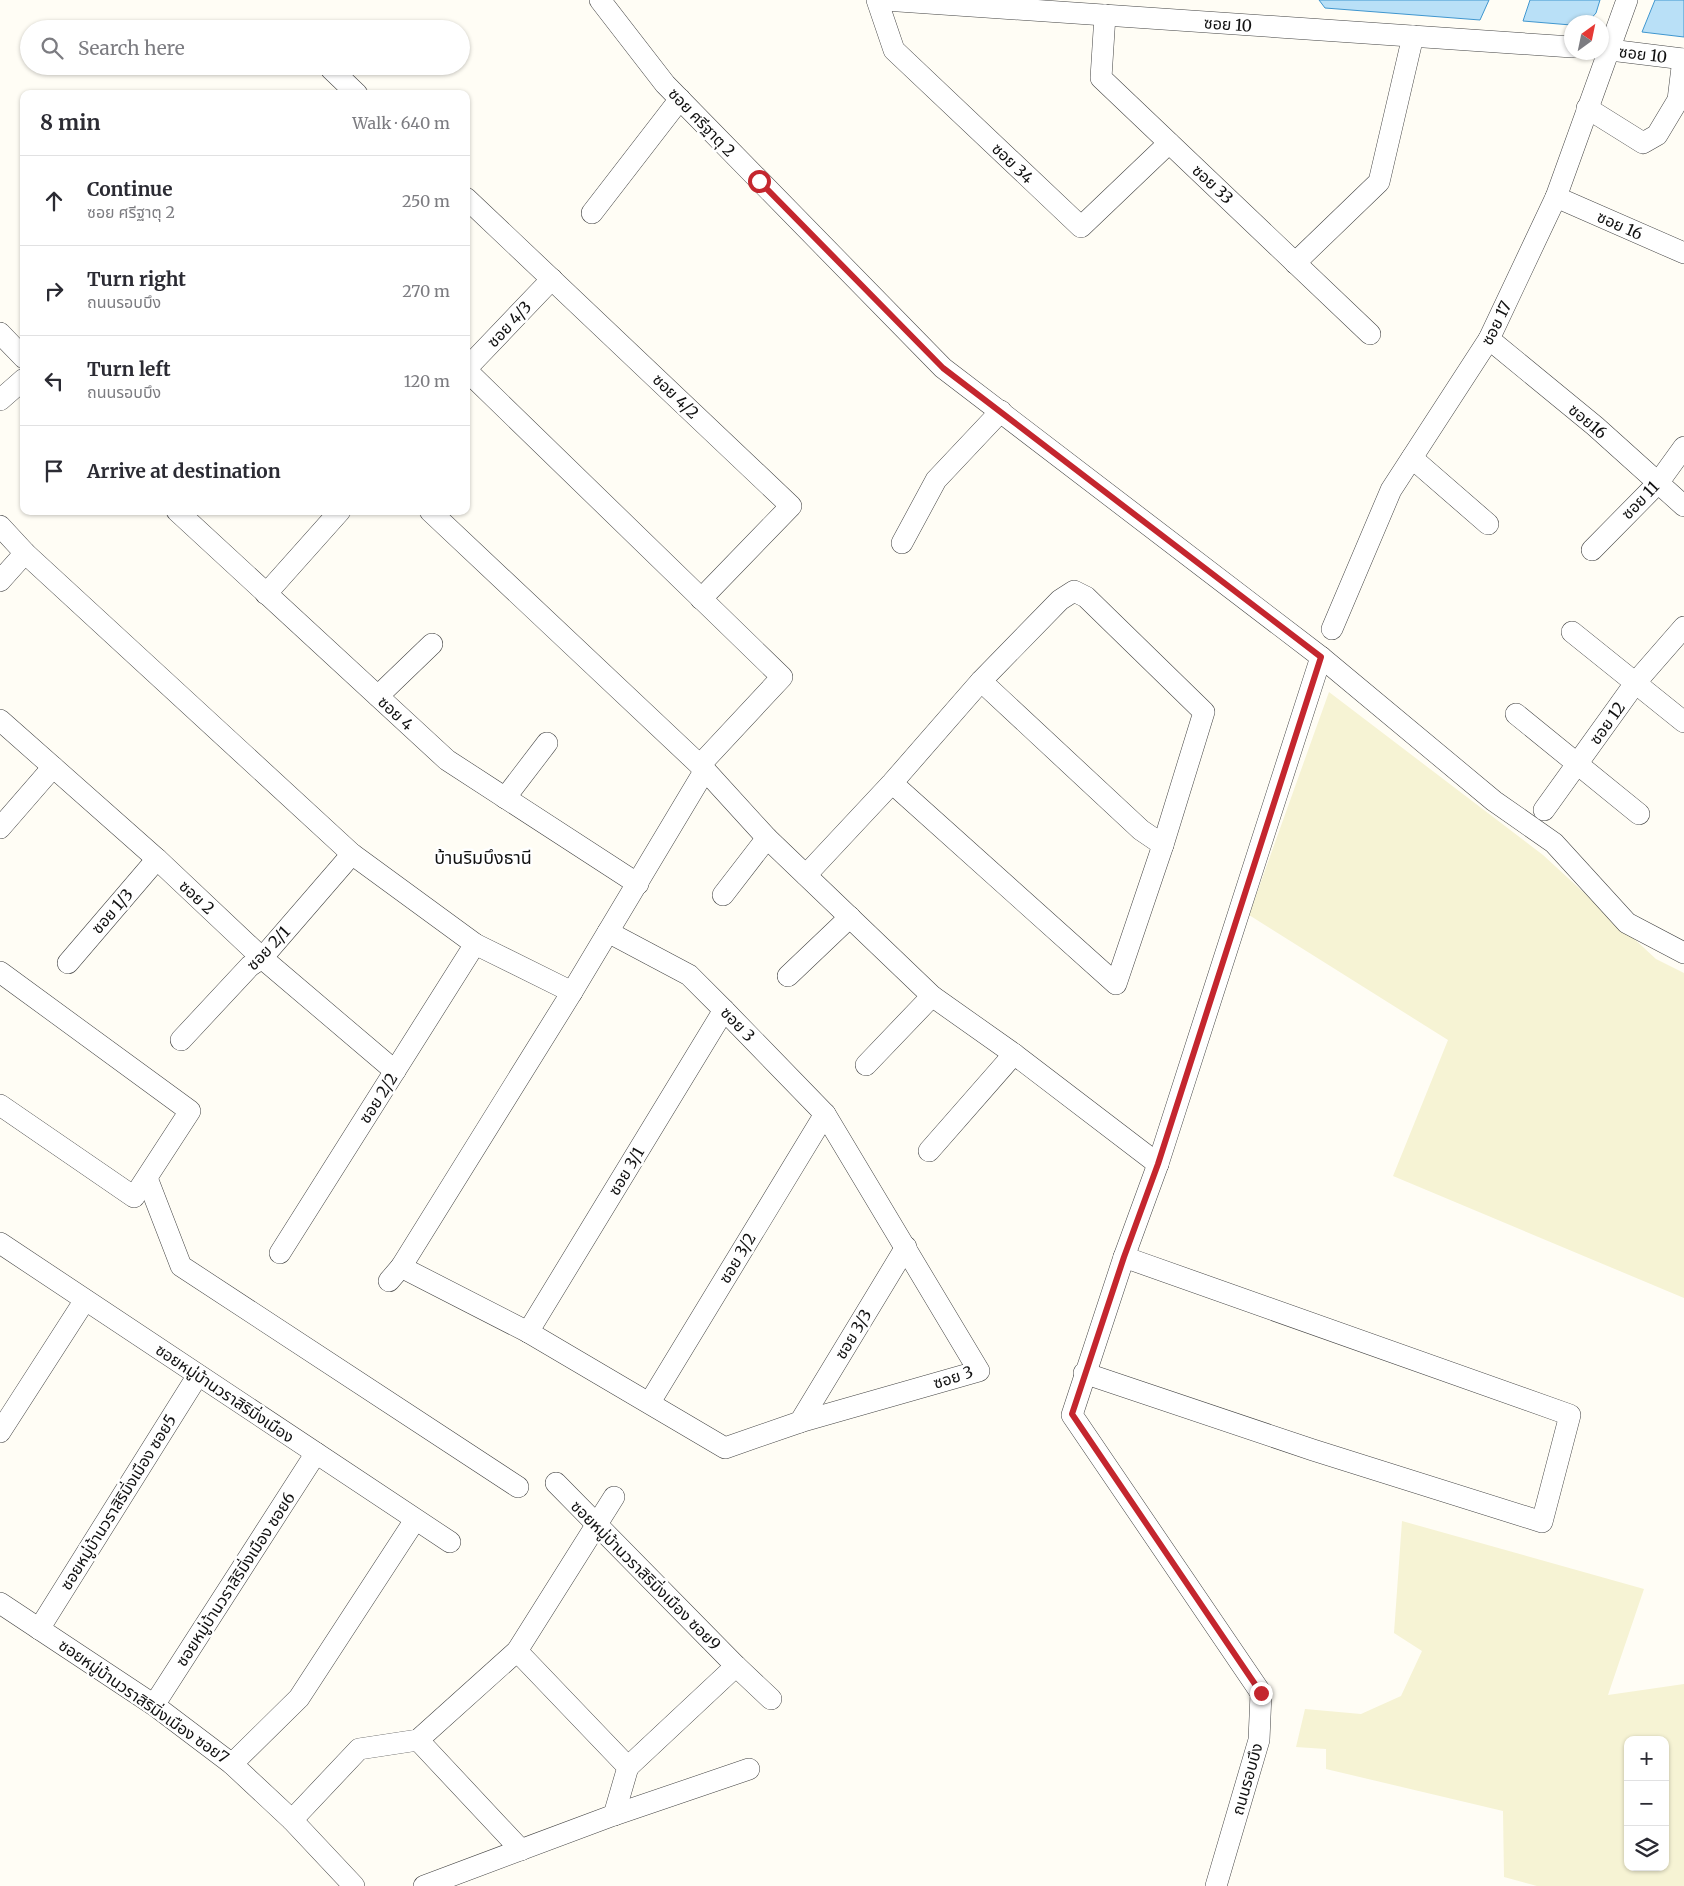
<!DOCTYPE html>
<meta charset="utf-8">
<style>
:root{--surface:#fff;--page:#f2f2f3;--text:#2b2b33;--muted:#7c7c81;--line:#e1e1e2}
body{margin:0;font-family:Merriweather,"Noto Sans Thai",serif;background:var(--page);color:var(--text)}
.controls{position:absolute;right:15px;bottom:15px;display:grid;overflow:hidden;border-radius:10px;box-shadow:0 1px 4px #0004}
.controls button{width:45px;height:45px;display:grid;place-items:center;padding:0;border:0;border-bottom:1px solid var(--line);background:var(--surface);color:var(--text);font:25px sans-serif}
.compass{position:absolute;left:1564px;top:15px;width:45px;height:45px;border-radius:50%;background:var(--surface);box-shadow:0 1px 4px #0004;rotate:33deg}
.stop{position:absolute;width:15px;height:15px;margin:-11px;border:4px solid #c4262e;border-radius:50%;background:#fff}
.stop.end{background:#c4262e;border-color:#fff;box-shadow:0 1px 5px #0008}
.list{margin:0;padding:0;list-style:none}
h2{display:flex;justify-content:space-between;align-items:center;height:65px;margin:0;padding:0 20px;font-size:21px}
h2 small{font-size:16px;font-weight:400;color:var(--muted)}
.list li{display:grid;grid-template-columns:32px 1fr auto;gap:15px;align-items:center;box-sizing:border-box;height:90px;padding:0 20px;border-top:1px solid var(--line)}
.list b{display:block;font-size:19px;white-space:nowrap}
.list p{margin:0;font-size:16px;white-space:nowrap;color:var(--muted)}
.list em{font-size:16px;font-style:normal;color:var(--muted)}
.icon{flex:none;width:28px;height:28px;fill:none;stroke:currentColor;stroke-width:2;stroke-linecap:round;stroke-linejoin:round}
.map{position:relative;flex:none;width:1684px;height:1886px;overflow:hidden}
.search{position:absolute;background:var(--surface);box-shadow:0 1px 4px #0004;left:20px;top:20px;width:450px;height:55px;display:flex;align-items:center;gap:12px;box-sizing:border-box;padding:0 18px;border-radius:28px;color:var(--muted);font-size:19px}
.panel{position:absolute;background:var(--surface);box-shadow:0 1px 4px #0004;left:20px;top:90px;width:450px;height:425px;border-radius:10px}
.map>svg:first-child{display:block}
</style>
<div class="map">
<svg width="1684" height="1886" viewBox="0 0 1684 1886">
<rect width="100%" height="100%" fill="#fffdf5"/>
<g fill="#f6f3d4" fill-rule="evenodd">
<polygon points="1329,692 1543,855 1656,959 1684,973 1684,1298 1393,1176 1448,1040 1249,915"/>
<path d="M1402 1521 1644 1589 1608 1695 1684 1684V1886H1537L1504 1877 1503 1811 1326 1769V1749L1296 1747 1305 1709 1361 1714 1401 1696 1422 1651 1394 1633ZM1628 1740H1665V1867H1628Z"/>
</g>
<g fill="#b9e0f7" stroke="#3f96cf">
<polygon points="1319,0 1489,0 1480,20 1325,8"/>
<polygon points="1530,0 1600,0 1596,13 1588,22 1572,22 1571,25 1523,21"/>
<polygon points="1655,0 1684,0 1684,37 1642,32"/>
</g>
<g fill="none" stroke-linecap="round" stroke-linejoin="round">
<defs>
<g id="minor">
<polyline points="600,0 665,84 943,368 1321,657 1494,801 1554,843 1627,923 1684,953"/>
<polyline points="877,0 894,50 1081,227 1169,143"/>
<polyline points="884,0 1572,47"/>
<polyline points="1105,15 1101,78 1370,334"/>
<polyline points="1602,49 1684,59"/>
<polyline points="331,69 357,94"/>
<polyline points="1587,108 1643,143 1657,135 1678,100 1683,59"/>
<polyline points="1556,197 1684,253"/>
<polyline points="466,198 791,506 701,599"/>
<polyline points="592,213 680,99"/>
<polyline points="1295,263 1379,182 1413,36"/>
<polyline points="0,333 24,358"/>
<polyline points="1489,339 1595,426 1684,506"/>
<polyline points="466,369 552,279"/>
<polyline points="466,370 782,677 700,765"/>
<polyline points="0,400 24,379"/>
<polyline points="1412,458 1488,524"/>
<polyline points="177,511 447,760 638,884"/>
<polyline points="430,511 705,770 767,838 932,996 1014,1054 1158,1164"/>
<polyline points="0,526 25,553 352,854 475,944 572,992"/>
<polyline points="902,543 936,480 1001,411"/>
<polyline points="1592,550 1658,483 1684,447"/>
<polyline points="0,581 25,553"/>
<polyline points="266,594 340,511"/>
<polyline points="1332,629 1391,490 1489,339 1556,197 1627,0"/>
<polyline points="1572,632 1684,722"/>
<polyline points="981,681 1141,830 1163,845"/>
<polyline points="378,696 432,644"/>
<polyline points="1516,714 1639,814"/>
<polyline points="0,720 157,859 262,958 395,1071"/>
<polyline points="505,798 547,743"/>
<polyline points="1544,810 1636,682 1684,627"/>
<polyline points="0,828 53,767"/>
<polyline points="806,875 892,783 981,681 1060,600 1074,591 1086,597 1204,712 1163,845 1116,984 892,783"/>
<polyline points="723,895 767,838"/>
<polyline points="68,963 157,859"/>
<polyline points="0,972 190,1111 134,1197 0,1105"/>
<polyline points="788,976 850,917"/>
<polyline points="181,1040 250,966 262,958 352,854"/>
<polyline points="866,1065 932,996"/>
<polyline points="929,1151 1014,1054"/>
<polyline points="147,1178 181,1266 518,1487"/>
<polyline points="0,1243 450,1542"/>
<polyline points="280,1253 475,944"/>
<polyline points="401,1267 528,1332 725,1448 800,1422 979,1371 825,1114 724,1010 689,975 608,932"/>
<polyline points="389,1281 401,1267 572,992 705,770"/>
<polyline points="528,1332 724,1010"/>
<polyline points="1084,1373 1313,1450 1542,1522 1570,1415 1124,1257"/>
<polyline points="650,1402 825,1114"/>
<polyline points="800,1422 906,1247"/>
<polyline points="0,1432 85,1300"/>
<polyline points="556,1483 736,1666 771,1699"/>
<polyline points="0,1603 154,1705 232,1764 299,1698 415,1520"/>
<polyline points="39,1629 198,1375"/>
<polyline points="517,1651 628,1767 614,1815"/>
<polyline points="154,1705 316,1453"/>
<polyline points="418,1740 521,1850"/>
<polyline points="232,1764 292,1820 354,1886"/>
<polyline points="628,1767 736,1666"/>
<polyline points="292,1820 359,1749 418,1740 517,1651 614,1497"/>
<polyline points="424,1886 614,1815 749,1769"/>
<polyline points="1216,1886 1259,1740 1261,1693 1072,1415 1124,1257 1158,1164 1321,657"/>
</g>
</defs>
<use href="#minor" stroke="#444" stroke-width="22"/>
<use href="#minor" stroke="#fff" stroke-width="21"/>
</g>
<g fill="none" stroke-linecap="round" stroke-linejoin="round">
<polyline stroke="#c4262e" stroke-width="6" points="759,181 943,368 1321,657 1158,1164 1124,1257 1072,1414 1261,1693"/>
</g>
<g text-anchor="middle" stroke-width="5" stroke-linejoin="round" paint-order="stroke">
<g font-size="16" fill="#111" stroke="#fff">
<text transform="translate(1228 24) rotate(4)" y="6">ซอย 10</text>
<text transform="translate(1643 54) rotate(7)" y="6">ซอย 10</text>
<text transform="translate(702 122) rotate(46)" y="6">ซอย ศรีฐาตุ 2</text>
<text transform="translate(1013 163) rotate(44)" y="6">ซอย 34</text>
<text transform="translate(1213 184) rotate(43)" y="6">ซอย 33</text>
<text transform="translate(1620 225) rotate(24)" y="6">ซอย 16</text>
<text transform="translate(1496 323) rotate(-63)" y="6">ซอย 17</text>
<text transform="translate(509 324) rotate(-47)" y="6">ซอย 4/3</text>
<text transform="translate(676 396) rotate(44)" y="6">ซอย 4/2</text>
<text transform="translate(1588 421) rotate(40)" y="6">ซอย16</text>
<text transform="translate(1640 500) rotate(-46)" y="6">ซอย 11</text>
<text transform="translate(396 713) rotate(43)" y="6">ซอย 4</text>
<text transform="translate(1607 723) rotate(-54)" y="6">ซอย 12</text>
<text transform="translate(197 897) rotate(43)" y="6">ซอย 2</text>
<text transform="translate(112 911) rotate(-49)" y="6">ซอย 1/3</text>
<text transform="translate(268 948) rotate(-46)" y="6">ซอย 2/1</text>
<text transform="translate(738 1024) rotate(46)" y="6">ซอย 3</text>
<text transform="translate(378 1098) rotate(-57)" y="6">ซอย 2/2</text>
<text transform="translate(626 1171) rotate(-59)" y="6">ซอย 3/1</text>
<text transform="translate(737 1258) rotate(-59)" y="6">ซอย 3/2</text>
<text transform="translate(853 1334) rotate(-59)" y="6">ซอย 3/3</text>
<text transform="translate(953 1377) rotate(-18)" y="6">ซอย 3</text>
<text transform="translate(225 1393) rotate(34)" y="6">ซอยหมู่บ้านวราสิริมิ่งเมือง</text>
<text transform="translate(118 1502) rotate(-58)" y="6">ซอยหมู่บ้านวราสิริมิ่งเมือง ซอย5</text>
<text transform="translate(646 1575) rotate(45)" y="6">ซอยหมู่บ้านวราสิริมิ่งเมือง ซอย9</text>
<text transform="translate(235 1579) rotate(-57)" y="6">ซอยหมู่บ้านวราสิริมิ่งเมือง ซอย6</text>
<text transform="translate(144 1701) rotate(35)" y="6">ซอยหมู่บ้านวราสิริมิ่งเมือง ซอย7</text>
<text transform="translate(1247 1779) rotate(-74)" y="6">ถนนรอบบึง</text>
</g>
<g font-size="18" fill="#111" stroke="#fff">
<text x="483" y="864">บ้านริมบึงธานี</text>
</g>
</g>
</svg>
<div class="controls">
<button>+</button>
<button>−</button>
<button><svg class="icon" aria-label="layers" viewBox="0 0 24 24"><path d="M12 4l9 5-9 5-9-5zM3 14l9 5 9-5"/></svg></button>
</div>
<svg class="compass" viewBox="-18 -18 36 36"><path d="M0-13l5 13h-10z" fill="#e53935"/><path d="M0 13l5-13h-10z" fill="#7c7c81"/></svg>
<div class="stop" style="left:759px;top:181px"></div>
<div class="stop end" style="left:1261px;top:1693px"></div>
<div class="search"><svg class="icon" aria-label="search" viewBox="0 0 24 24"><circle cx="10" cy="10" r="6"/><path d="M15 15l6 6"/></svg>Search here</div>
<section class="panel">
<h2>8 min<small>Walk · 640 m</small></h2>
<ul class="list">
<li><svg class="icon" aria-label="ahead" viewBox="0 0 24 24"><path d="M12 20V5M6 11l6-6 6 6"/></svg><div><b>Continue</b><p>ซอย ศรีฐาตุ 2</p></div><em>250 m</em></li>
<li><svg class="icon" aria-label="right" viewBox="0 0 24 24"><path d="M7 20v-9h11M14 6l5 5-5 5"/></svg><div><b>Turn right</b><p>ถนนรอบบึง</p></div><em>270 m</em></li>
<li><svg class="icon" aria-label="left" viewBox="0 0 24 24"><path d="M17 20v-9H6M10 6l-5 5 5 5"/></svg><div><b>Turn left</b><p>ถนนรอบบึง</p></div><em>120 m</em></li>
<li><svg class="icon" aria-label="arrive" viewBox="0 0 24 24"><path d="M6 21V4h12l-3 4 3 4H6"/></svg><div><b>Arrive at destination</b></div></li>
</ul>
</section>
</div>
